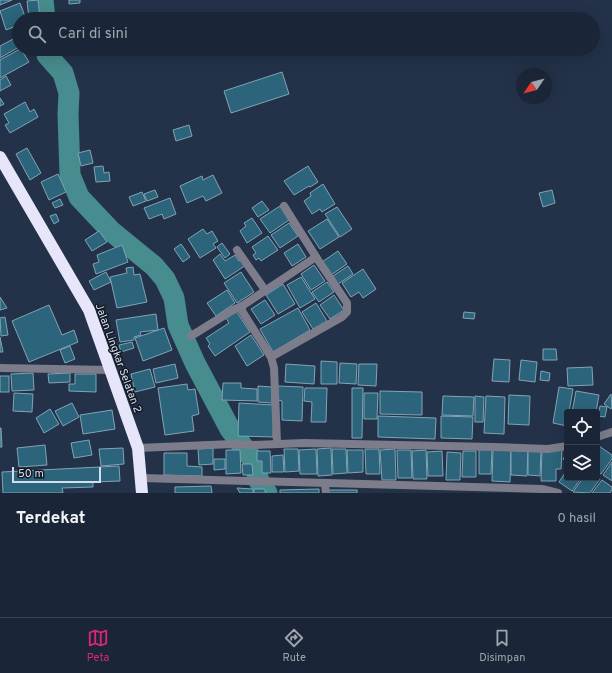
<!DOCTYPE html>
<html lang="id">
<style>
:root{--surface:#1a2637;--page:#273242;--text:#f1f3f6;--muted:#9fa5ad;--line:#384352;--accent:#db2777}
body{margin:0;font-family:Overpass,sans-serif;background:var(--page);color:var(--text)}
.controls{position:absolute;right:12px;bottom:12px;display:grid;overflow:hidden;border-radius:4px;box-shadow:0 4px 16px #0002}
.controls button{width:36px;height:36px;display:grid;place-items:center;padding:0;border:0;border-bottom:1px solid var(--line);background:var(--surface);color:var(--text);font:20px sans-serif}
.compass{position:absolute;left:516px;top:68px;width:36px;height:36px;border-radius:50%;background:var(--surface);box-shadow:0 4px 16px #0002;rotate:235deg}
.scale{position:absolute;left:12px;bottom:10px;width:89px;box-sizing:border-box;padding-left:4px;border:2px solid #d3ddeb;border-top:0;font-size:11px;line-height:14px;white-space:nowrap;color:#d3ddeb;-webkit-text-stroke:3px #131a25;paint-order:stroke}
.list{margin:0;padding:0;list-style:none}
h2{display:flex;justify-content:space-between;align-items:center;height:52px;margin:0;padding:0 16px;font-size:17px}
h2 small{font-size:13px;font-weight:400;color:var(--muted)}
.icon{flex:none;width:22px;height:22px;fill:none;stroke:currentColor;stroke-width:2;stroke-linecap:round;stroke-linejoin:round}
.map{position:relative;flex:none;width:612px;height:493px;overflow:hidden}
.search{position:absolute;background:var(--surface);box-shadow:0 4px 16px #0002;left:12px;right:12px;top:12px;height:44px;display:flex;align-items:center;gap:10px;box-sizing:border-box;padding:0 14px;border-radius:22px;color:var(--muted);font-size:15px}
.sheet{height:124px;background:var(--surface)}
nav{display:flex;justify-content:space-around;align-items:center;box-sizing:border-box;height:56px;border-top:1px solid var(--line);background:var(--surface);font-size:11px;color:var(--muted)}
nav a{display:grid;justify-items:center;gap:2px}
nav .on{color:var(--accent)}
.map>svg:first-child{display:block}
</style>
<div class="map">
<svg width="612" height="493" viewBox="0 0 612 493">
<rect width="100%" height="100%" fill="#233249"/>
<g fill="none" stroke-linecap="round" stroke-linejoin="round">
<g stroke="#478c8e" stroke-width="21">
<polyline points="43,0 45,19"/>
<polyline points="47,49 47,55 63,73 69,93 68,114 70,175 79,197 111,231 154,266 165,279 174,298 178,325 195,363 230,429 253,460 259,481 267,493"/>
</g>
</g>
<g fill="#2c647b" stroke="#81a4b5">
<polygon points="0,0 12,0 0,5"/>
<polygon points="38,0 40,19 29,19 27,1"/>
<polygon points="69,0 80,0 80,3 69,4"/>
<polygon points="20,3 26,19 19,19 19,25 6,30 0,11"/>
<polygon points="15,38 19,44 19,47 0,58 0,46"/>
<polygon points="20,49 21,49 29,62 0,78 0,60"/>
<polygon points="282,72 289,94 231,113 224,91"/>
<polygon points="6,76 11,85 0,91 0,80"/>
<polygon points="0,98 4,104 0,106"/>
<polygon points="25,102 30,112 34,109 38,117 10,133 5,125 9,123 4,114"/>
<polygon points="189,125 192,136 176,141 173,130"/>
<polygon points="27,148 41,173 30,180 16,154"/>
<polygon points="90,150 93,163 81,166 78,153"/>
<polygon points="103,166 104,173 109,172 110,181 96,182 94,167"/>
<polygon points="308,166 318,182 310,187 309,186 294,195 284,181"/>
<polygon points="58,174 66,192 49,200 41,182"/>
<polygon points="213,175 222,193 206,201 203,196 187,203 180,186 202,176 203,180"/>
<polygon points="323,184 335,204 322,212 320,209 312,214 304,201 311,196 310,193"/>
<polygon points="155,190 158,197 147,201 144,194"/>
<polygon points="552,190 555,203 543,207 539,193"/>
<polygon points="142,192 146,201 133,206 129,197"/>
<polygon points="170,198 176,214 164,219 162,214 149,219 144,208"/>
<polygon points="60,199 63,205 55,208 52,203"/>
<polygon points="262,201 269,210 258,217 252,208"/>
<polygon points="280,206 289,220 270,233 260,219"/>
<polygon points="337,207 352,229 340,237 325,214"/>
<polygon points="56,214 59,221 54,224 50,216"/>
<polygon points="252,218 262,233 247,243 240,231 246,226 244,223"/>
<polygon points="327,219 339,237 320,249 308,231"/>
<polygon points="289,223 298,236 280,248 271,235"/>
<polygon points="203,229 207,234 212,231 218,241 213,244 216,248 200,258 188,239"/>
<polygon points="99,231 107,242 92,251 85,240"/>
<polygon points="268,236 278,250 261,261 259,258 256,260 253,255 256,253 252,247"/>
<polygon points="222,243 230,254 225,258 217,247"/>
<polygon points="181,244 190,257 183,262 174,249"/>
<polygon points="298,244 306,257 292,266 284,253"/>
<polygon points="122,245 128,262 96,274 93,264 99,262 97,255"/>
<polygon points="338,251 347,264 331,275 322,262"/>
<polygon points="220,254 225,261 235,255 239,261 242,259 246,265 225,279 213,260"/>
<polygon points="314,265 325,281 311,290 301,274"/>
<polygon points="348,266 353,274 338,284 333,276"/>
<polygon points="133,267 134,275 140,274 147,302 117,308 110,277 127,273 126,268"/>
<polygon points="363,269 376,289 363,298 359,292 351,297 342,283"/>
<polygon points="106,272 111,282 94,290 89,281"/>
<polygon points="241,272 254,292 237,303 224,283"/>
<polygon points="301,277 315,299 300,308 287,285"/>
<polygon points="327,282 334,292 319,302 312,292"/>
<polygon points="283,284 295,304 278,314 266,295"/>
<polygon points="227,290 235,303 216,316 207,303"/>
<polygon points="334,295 344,310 330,319 320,305"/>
<polygon points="0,297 7,308 0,310"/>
<polygon points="265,300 275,315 261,324 251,309"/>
<polygon points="316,303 327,321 313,329 302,312"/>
<polygon points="49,305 62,335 74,330 78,342 29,362 12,321"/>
<polygon points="298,308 310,330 273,352 260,329"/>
<polygon points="236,311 250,332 215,356 208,346 210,344 206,338 229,323 226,318"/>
<polygon points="464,312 475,313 474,319 463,318"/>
<polygon points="156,314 158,330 140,332 141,335 134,337 134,340 120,342 116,320"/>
<polygon points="5,317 8,335 1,336 0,318"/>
<polygon points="164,328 172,350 143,361 135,338"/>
<polygon points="251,335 264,355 247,366 235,346"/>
<polygon points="0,337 3,352 0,352"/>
<polygon points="132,342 134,348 121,352 119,345"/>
<polygon points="70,346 75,359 65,363 60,350"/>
<polygon points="543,349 556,349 557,360 543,360"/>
<polygon points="494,359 510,360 509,382 492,381"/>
<polygon points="521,360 537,362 535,382 519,380"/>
<polygon points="321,361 337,362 337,384 321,384"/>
<polygon points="340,363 357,364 356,384 339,383"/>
<polygon points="175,364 178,378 156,383 153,369"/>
<polygon points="286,364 315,366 314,384 285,382"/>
<polygon points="359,364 377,364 376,386 358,385"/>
<polygon points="592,367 593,385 568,386 567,368"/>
<polygon points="150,369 155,387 135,392 131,374"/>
<polygon points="541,371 550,373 549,381 540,380"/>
<polygon points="33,373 34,390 12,391 11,374"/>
<polygon points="70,373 70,382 49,383 48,374"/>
<polygon points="75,374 96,374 96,392 69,391 69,384 75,384"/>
<rect x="0" y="376" width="9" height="16"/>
<polygon points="223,383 241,383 241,388 257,389 257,401 222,400"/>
<polygon points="187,384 188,390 195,389 199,414 192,416 194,431 165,435 158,388"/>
<polygon points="258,386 272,387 272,403 258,402"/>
<polygon points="278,386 303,387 302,421 282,420 282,401 278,400"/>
<polygon points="559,387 573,389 569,412 567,412 567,426 553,423"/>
<polygon points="305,388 327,388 326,422 311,422 312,402 304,401"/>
<polygon points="352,388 363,388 362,438 352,438"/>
<polygon points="380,391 422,392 422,415 380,414"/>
<polygon points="576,391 599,395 596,412 572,412"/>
<polygon points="14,393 33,394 32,412 13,411"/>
<polygon points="364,393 378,393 377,419 364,419"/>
<polygon points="611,394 612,407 611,409 604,404"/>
<polygon points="509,395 530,396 529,425 508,424"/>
<polygon points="443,396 474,397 473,416 442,415"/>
<polygon points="475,396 484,397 483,422 475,422"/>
<polygon points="486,396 505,397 504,434 484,433"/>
<polygon points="72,403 79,417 63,426 55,411"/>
<polygon points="239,403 274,405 273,437 238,436"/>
<polygon points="600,406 607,407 605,417 598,416"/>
<polygon points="50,409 59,424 44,433 36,418"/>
<polygon points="112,410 115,429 83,434 80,415"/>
<polygon points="378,416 436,418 435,439 378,437"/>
<polygon points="441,416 473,417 472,439 441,438"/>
<polygon points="0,428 1,428 2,447 0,447"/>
<polygon points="89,440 92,455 74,458 71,443"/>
<polygon points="45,445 47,465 19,467 17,448"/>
<polygon points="599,446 612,455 612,459 601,474 597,471 597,449"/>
<polygon points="123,448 124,464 101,466 99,449"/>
<polygon points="213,448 213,464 199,465 198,449"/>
<polygon points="331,448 332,475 318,476 317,449"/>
<polygon points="284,449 298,449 299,471 285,472"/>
<polygon points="316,449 317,474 300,474 299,450"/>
<polygon points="332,449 346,449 347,473 333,474"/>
<polygon points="365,449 379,449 380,474 366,474"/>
<polygon points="395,449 396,480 382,480 380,450"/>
<polygon points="479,449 492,449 491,474 479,474"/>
<polygon points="493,449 511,450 510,482 492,481"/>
<polygon points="511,449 528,450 527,476 511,475"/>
<polygon points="542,449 562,450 561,469 556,469 556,481 541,481"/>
<polygon points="226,450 240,450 241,473 226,474"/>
<polygon points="347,450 363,450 363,472 348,473"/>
<polygon points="397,450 411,450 412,478 398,478"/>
<polygon points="426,450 427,479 413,479 412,451"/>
<polygon points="528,450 541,450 540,476 528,475"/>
<polygon points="257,451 270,451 271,473 262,473 262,461 257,461"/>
<polygon points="442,451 443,476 428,476 427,452"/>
<polygon points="463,451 476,451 476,477 462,477"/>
<polygon points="447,452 461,453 460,480 446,480"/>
<polygon points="164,453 187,453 187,466 202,467 202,476 164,475"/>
<polygon points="567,453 567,462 563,459"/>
<polygon points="283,455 284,472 272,472 272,456"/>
<polygon points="214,459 225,459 225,469 214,470"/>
<polygon points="612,462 612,481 603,475"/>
<polygon points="242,464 252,464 253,475 243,475"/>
<polygon points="119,466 120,481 93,482 93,487 62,488 63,493 3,493 2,472"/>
<polygon points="567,470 567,478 581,478 572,491 559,482"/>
<polygon points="597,476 600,479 590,493 573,492 583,478 597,478"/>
<polygon points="602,480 612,487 612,490 610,493 592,493"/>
<polygon points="211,486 212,493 175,493 175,487"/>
<polygon points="237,488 253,489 253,493 240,493"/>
<polygon points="254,489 264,489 266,493 254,493"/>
<polygon points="319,489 319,493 280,493 280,490"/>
<rect x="328" y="490" width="29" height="3"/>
</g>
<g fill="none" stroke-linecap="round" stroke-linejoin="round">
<g stroke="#7d7c8a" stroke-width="8">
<polyline points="284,206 316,257"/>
<polyline points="237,250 265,290"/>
<polyline points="242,306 242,311 271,357 274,368 277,443"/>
<polyline points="191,336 233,310 242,306 316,257 347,303 347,312 342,317 271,357"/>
<polyline points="0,368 110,370"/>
<polyline points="597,437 612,432"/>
<polyline points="138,448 233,444 252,445 304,443 493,447 548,449 567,446"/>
<polyline points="141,478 542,489 558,493"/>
<polyline points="325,484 326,493"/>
</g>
<polyline stroke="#e7e5fa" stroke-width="12" points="0,157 89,310 138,448 142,493"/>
</g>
<g text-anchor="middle" stroke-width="3" stroke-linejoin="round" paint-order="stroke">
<g font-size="11" fill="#d3ddeb" stroke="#131a25">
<text transform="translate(119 358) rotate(70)" y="4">Jalan Lingkar Selatan 2</text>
</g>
</g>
</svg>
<div class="controls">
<button><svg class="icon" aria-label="locate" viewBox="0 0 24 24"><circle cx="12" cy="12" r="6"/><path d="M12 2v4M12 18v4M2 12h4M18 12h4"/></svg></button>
<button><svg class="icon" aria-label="layers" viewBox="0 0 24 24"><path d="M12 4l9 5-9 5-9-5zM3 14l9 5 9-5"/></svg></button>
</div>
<svg class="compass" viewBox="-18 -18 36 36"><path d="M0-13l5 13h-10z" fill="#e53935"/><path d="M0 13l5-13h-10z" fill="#9fa5ad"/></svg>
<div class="scale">50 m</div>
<div class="search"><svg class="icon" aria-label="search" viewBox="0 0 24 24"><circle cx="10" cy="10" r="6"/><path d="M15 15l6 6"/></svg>Cari di sini</div>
</div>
<section class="sheet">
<h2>Terdekat<small>0 hasil</small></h2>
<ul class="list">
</ul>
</section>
<nav>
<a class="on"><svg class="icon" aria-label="map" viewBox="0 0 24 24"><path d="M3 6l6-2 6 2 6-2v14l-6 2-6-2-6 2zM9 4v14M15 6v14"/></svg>Peta</a>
<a><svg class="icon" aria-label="directions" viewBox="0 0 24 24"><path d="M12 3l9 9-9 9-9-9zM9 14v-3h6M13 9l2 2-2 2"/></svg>Rute</a>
<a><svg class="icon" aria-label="saved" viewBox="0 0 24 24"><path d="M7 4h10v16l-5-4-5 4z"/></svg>Disimpan</a>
</nav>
